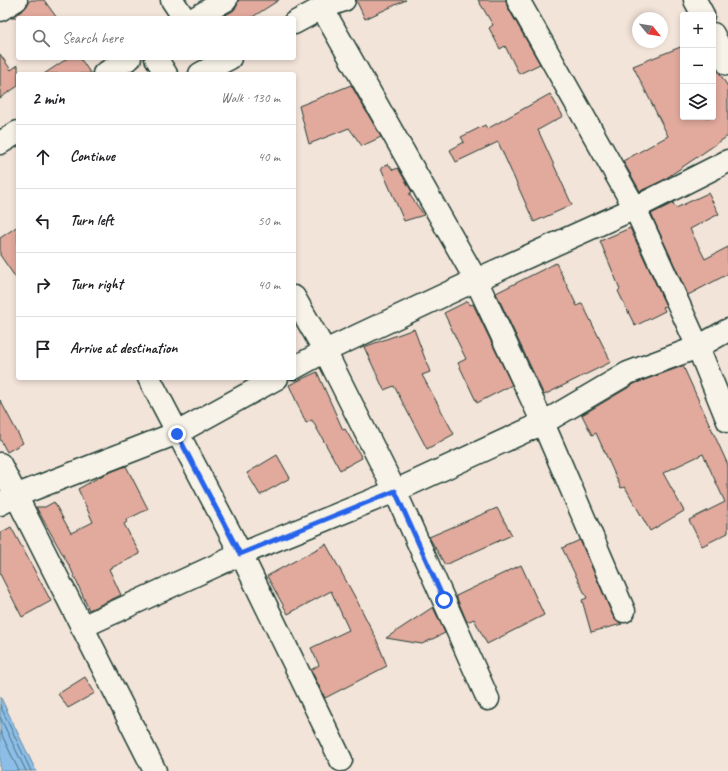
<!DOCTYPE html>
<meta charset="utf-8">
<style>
:root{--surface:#fff;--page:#f2f2f2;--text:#202124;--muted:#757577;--line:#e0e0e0}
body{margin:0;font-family:Caveat,sans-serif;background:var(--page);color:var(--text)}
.controls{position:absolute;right:12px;top:12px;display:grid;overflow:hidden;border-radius:4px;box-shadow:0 2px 6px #0003}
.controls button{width:36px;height:36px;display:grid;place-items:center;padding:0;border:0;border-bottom:1px solid var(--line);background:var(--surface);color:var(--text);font:20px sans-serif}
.compass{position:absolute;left:632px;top:12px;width:36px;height:36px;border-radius:50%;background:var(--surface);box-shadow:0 2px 6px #0003;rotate:120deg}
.stop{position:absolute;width:12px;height:12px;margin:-9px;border:3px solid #2563eb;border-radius:50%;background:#fff}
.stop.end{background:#2563eb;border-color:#fff;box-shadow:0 1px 4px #0008}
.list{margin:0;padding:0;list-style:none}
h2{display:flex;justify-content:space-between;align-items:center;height:52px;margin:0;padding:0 16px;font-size:17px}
h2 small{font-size:13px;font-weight:400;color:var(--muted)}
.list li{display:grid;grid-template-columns:26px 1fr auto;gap:12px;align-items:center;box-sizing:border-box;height:64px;padding:0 16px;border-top:1px solid var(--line)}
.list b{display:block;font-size:15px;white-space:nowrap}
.list em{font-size:13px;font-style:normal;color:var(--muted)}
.icon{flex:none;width:22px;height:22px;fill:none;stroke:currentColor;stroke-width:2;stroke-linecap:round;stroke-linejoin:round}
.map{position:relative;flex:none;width:728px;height:771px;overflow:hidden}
.search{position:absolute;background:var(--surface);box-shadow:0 2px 6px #0003;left:16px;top:16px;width:280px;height:44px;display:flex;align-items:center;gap:10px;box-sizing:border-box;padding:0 14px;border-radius:4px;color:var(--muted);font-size:15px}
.panel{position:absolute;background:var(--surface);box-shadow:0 2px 6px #0003;left:16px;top:72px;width:280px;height:308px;border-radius:4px}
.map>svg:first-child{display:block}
</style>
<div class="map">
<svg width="728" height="771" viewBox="0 0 728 771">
<rect width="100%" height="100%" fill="#f3e4d9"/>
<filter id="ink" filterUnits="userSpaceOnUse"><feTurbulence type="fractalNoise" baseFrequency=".025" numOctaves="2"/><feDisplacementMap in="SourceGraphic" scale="8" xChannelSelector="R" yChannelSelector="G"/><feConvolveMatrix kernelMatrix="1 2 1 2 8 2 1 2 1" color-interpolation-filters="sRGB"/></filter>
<g filter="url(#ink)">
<polygon fill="#8cbee8" stroke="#608aa0" points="0,696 36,771 0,771"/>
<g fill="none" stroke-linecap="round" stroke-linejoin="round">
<g stroke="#4b717c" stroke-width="1">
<polyline points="0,705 31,771"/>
<polyline points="0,717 26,771"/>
<polyline points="0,731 19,771"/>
</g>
</g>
<g fill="#e2a99d" stroke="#1f3d34">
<polygon points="31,0 44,0 57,18 11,18 23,10 27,6 28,2"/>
<polygon points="238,0 279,0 251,18 220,18 233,11 237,6"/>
<polygon points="356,0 406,0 365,19"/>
<polygon points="478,0 506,0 507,6 540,64 519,74 505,46 500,49 489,28 493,25"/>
<polygon points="683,46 683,117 713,117 713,62 728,87 728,136 662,181 640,191 623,161 668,136 633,66"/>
<polygon points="0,54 11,70 18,65 18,86 0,98"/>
<polygon points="68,58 80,58 91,74 44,74"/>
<polygon points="351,85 381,137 362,146 349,128 309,144 299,106"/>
<polygon points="550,94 563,116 538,130 572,205 534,222 498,142 456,162 450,150 464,142 461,137 485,125 487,129"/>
<polygon points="388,164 393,170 398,168 412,192 409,194 424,215 404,221 381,168"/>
<polygon points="708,193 719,214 690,229 705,259 728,247 728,274 688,295 651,214 673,203 676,208"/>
<polygon points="18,226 18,281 0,255 0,238"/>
<polygon points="630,228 666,306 663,307 665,311 635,326 618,291 620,289 600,241"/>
<polygon points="556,263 577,306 582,303 611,362 544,395 496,293"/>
<polygon points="468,301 470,305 473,304 512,385 477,403 458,363 466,359 444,313"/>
<polygon points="414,329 430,372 422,375 454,434 427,449 394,386 384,390 364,347"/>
<polygon points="683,366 728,465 728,533 702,546 689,520 725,502 703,454 663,473 684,511 650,531 625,487 621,488 596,433 592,435 582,415 636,383"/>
<polygon points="317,372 343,430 345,429 362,458 340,470 312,420 306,423 289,385"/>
<polygon points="0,400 23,443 7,452 0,439"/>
<polygon points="277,455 290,478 260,495 247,473"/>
<polygon points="126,466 148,509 126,520 127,522 124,524 140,554 109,569 121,595 89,610 71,569 36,507 45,507 54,502 71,533 93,522 78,489 103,475"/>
<polygon points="497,508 512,535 445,565 429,537"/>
<polygon points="11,527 51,601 22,617 0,574 0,533"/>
<polygon points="580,540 613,616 616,621 622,624 591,632 582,600 587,598 562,548"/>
<polygon points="326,544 356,599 375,636 387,666 325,698 311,670 319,665 311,648 349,630 331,591 288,614 267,576"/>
<polygon points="521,565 544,615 487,644 474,619 467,622 456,596"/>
<polygon points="433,607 445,633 422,644 386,638"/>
<polygon points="85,677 95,693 68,708 58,694"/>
</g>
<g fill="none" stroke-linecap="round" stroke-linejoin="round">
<defs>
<g id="minor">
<polyline points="172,0 184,18"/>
<polyline points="518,0 635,208 698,347 728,421"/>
<polyline points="695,0 703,15"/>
<polyline points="322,8 476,280 543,423 624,611"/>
<polyline points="0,10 16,0"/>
<polyline points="195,18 226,0"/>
<polyline points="294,23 322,8 344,0"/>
<polyline points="713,34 728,64"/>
<polyline points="156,58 166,74"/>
<polyline points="104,74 130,58"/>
<polyline points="200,74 230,58"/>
<polyline points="0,143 18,132"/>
<polyline points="294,297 325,351 395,491 488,699"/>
<polyline points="294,368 325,351 476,280 635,208 728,161"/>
<polyline points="149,378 241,554 341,760"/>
<polyline points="0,464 155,771"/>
<polyline points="0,504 15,496 177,433 277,378"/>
<polyline points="82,627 241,554 395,491 543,423 628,373 698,347 728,330"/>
</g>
</defs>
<use href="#minor" stroke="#1f3d34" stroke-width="25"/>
<use href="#minor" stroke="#f7f3e8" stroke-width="22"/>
</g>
</g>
<g fill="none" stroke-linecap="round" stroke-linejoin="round" filter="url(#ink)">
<polyline stroke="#2563eb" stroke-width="5" points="177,434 240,554 395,491 444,600"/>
</g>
</svg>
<div class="controls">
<button>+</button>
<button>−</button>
<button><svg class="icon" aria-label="layers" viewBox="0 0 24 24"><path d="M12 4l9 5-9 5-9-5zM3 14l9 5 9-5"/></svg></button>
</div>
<svg class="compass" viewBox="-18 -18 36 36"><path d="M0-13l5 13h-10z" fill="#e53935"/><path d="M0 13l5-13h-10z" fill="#757577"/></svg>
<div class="stop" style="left:444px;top:600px"></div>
<div class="stop end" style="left:177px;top:434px"></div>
<div class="search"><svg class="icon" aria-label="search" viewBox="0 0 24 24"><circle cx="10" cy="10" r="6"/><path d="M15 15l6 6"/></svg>Search here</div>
<section class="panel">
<h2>2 min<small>Walk · 130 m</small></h2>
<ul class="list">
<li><svg class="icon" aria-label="ahead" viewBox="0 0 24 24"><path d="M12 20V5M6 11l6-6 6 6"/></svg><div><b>Continue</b></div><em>40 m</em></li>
<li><svg class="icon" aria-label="left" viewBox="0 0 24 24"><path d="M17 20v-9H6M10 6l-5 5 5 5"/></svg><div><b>Turn left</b></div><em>50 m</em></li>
<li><svg class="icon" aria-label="right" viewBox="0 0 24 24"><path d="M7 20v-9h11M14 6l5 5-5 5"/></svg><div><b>Turn right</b></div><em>40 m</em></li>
<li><svg class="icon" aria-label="arrive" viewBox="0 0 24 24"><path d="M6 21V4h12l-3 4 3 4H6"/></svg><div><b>Arrive at destination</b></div></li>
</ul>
</section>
</div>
